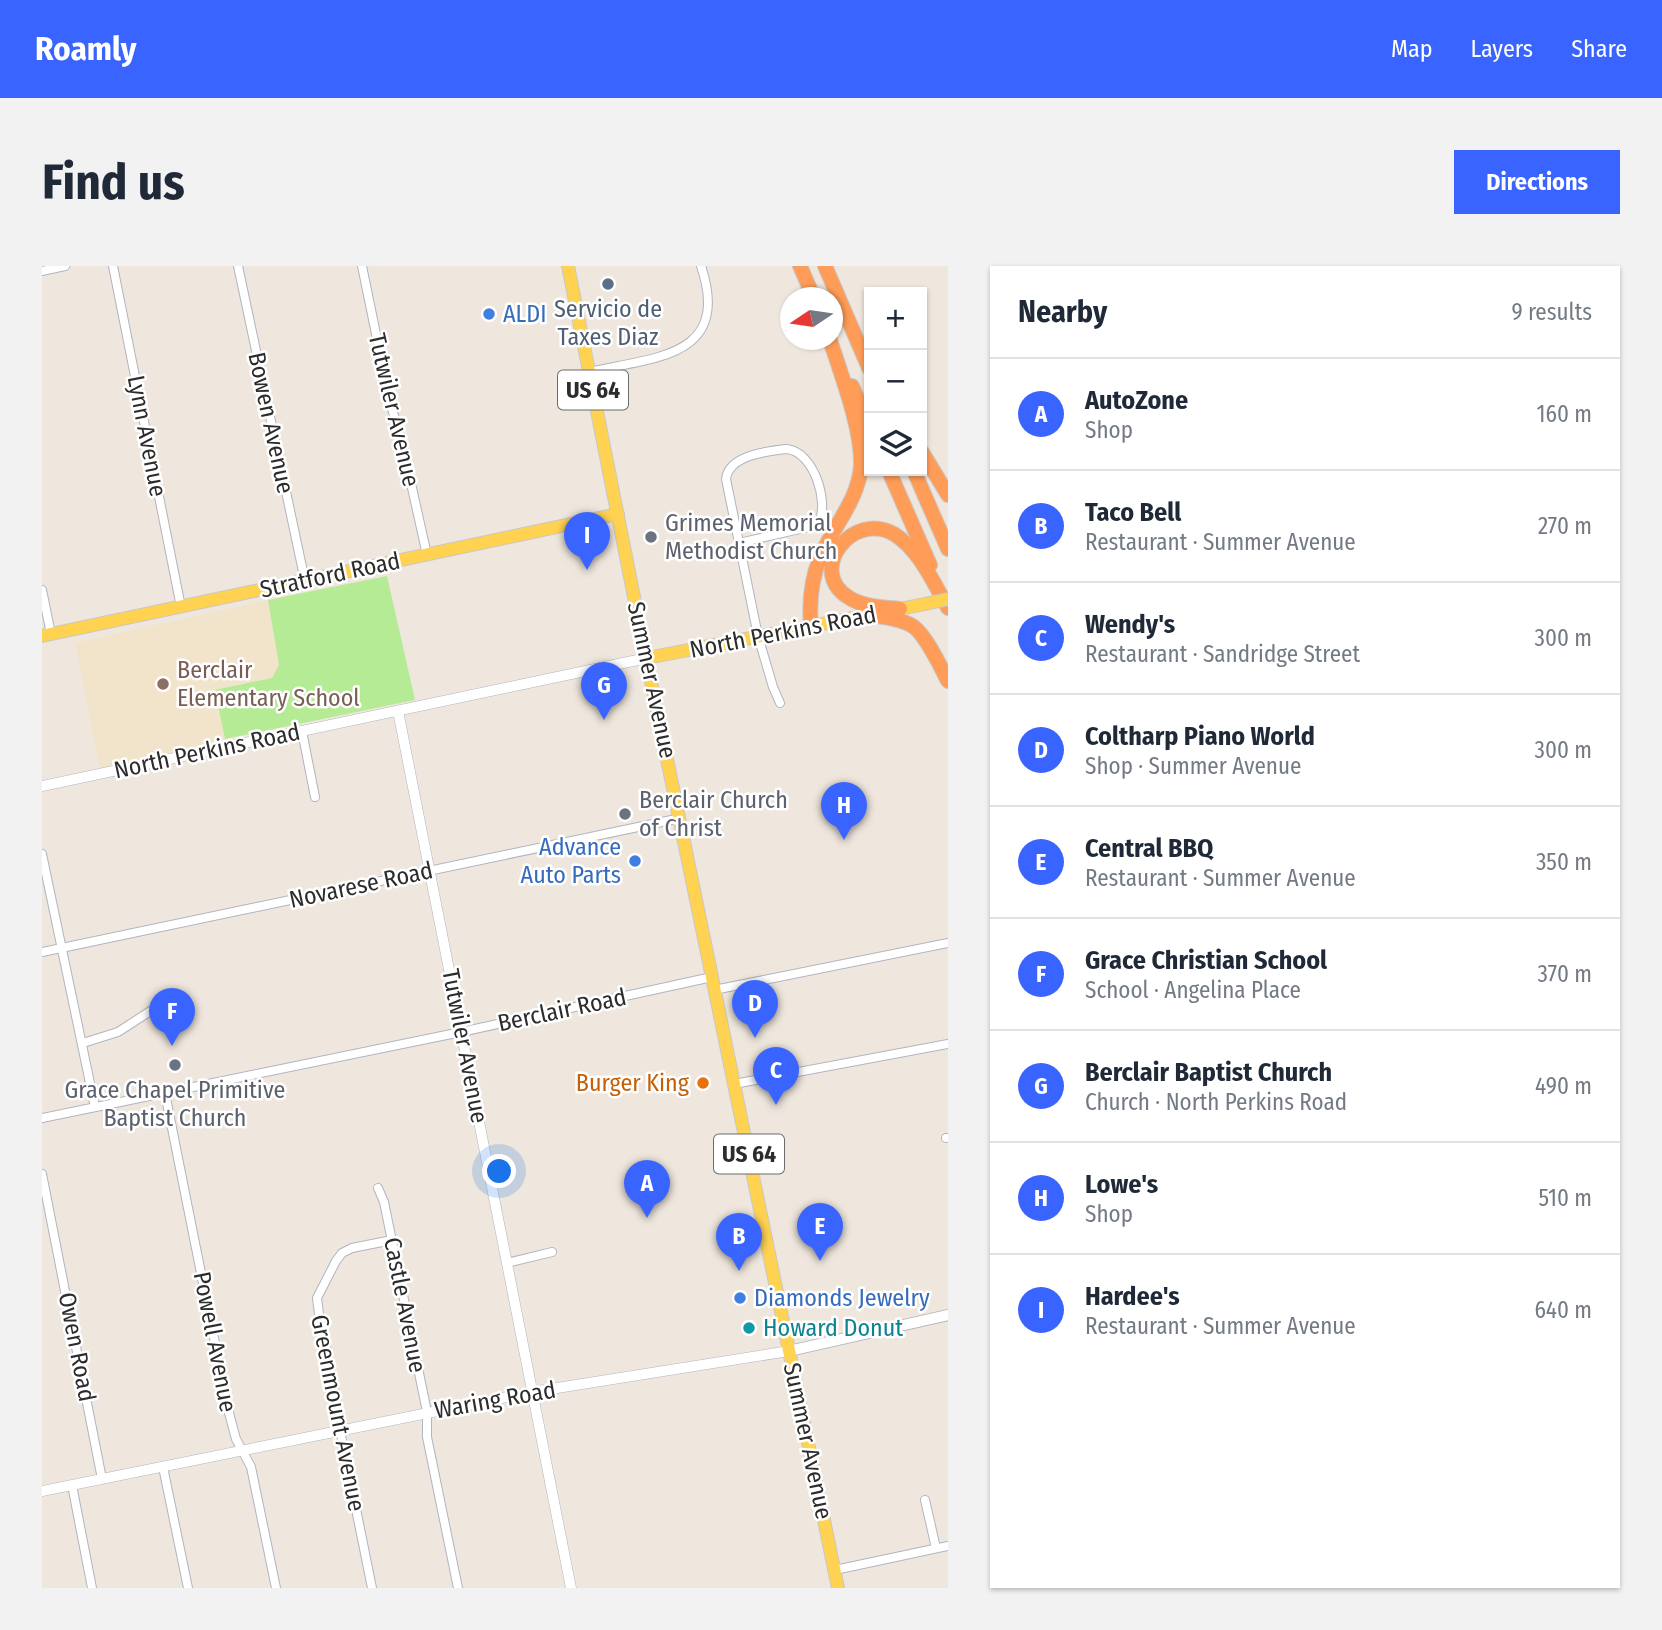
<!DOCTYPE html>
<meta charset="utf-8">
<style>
:root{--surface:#fff;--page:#f2f2f3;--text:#1f2937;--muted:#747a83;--line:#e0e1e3;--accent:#3a64ff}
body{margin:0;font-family:"Fira Sans Condensed",sans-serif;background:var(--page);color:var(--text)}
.controls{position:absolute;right:21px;top:21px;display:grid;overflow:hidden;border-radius:0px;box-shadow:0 2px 5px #0004}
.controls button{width:63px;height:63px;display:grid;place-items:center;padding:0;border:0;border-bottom:2px solid var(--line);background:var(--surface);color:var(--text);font:35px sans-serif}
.compass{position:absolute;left:738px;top:21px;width:63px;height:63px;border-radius:50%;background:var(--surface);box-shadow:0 2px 5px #0004;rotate:257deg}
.you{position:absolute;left:458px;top:906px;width:24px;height:24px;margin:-18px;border:5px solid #fff;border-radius:50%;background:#1a73e8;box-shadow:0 0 0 10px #1a73e833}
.badge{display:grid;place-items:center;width:46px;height:46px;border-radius:50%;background:var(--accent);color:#fff;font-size:23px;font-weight:700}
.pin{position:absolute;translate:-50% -58px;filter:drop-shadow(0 2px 4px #0008)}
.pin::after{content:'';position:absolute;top:37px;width:24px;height:21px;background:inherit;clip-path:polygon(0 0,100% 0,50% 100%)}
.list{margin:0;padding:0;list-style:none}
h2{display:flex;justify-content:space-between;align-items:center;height:91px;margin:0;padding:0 28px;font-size:30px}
h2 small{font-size:23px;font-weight:400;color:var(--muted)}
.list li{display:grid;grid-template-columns:46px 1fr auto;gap:21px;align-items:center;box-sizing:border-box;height:112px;padding:0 28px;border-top:2px solid var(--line)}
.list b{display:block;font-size:26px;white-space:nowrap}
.list p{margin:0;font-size:23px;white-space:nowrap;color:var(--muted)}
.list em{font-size:23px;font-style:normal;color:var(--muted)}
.icon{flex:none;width:38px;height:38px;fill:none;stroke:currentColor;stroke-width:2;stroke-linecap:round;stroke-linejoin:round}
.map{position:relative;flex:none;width:906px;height:1322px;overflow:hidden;border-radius:0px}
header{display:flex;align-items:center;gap:42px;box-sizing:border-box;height:98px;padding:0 35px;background:var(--accent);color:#fff}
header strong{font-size:33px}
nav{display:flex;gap:38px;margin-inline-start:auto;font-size:24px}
.intro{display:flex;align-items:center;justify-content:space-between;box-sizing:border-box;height:168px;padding:0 42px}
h1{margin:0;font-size:49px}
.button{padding:18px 32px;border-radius:0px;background:var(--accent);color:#fff;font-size:24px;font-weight:700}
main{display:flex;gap:42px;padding:0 42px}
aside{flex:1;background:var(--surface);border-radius:0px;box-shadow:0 2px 5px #0004}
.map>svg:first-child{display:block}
</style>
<header>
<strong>Roamly</strong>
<nav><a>Map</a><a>Layers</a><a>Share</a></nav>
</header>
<div class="intro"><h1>Find us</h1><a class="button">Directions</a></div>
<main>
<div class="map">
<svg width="906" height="1322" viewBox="0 0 906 1322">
<rect width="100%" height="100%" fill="#efe7dd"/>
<polygon fill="#f2e4cb" points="226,334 237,399 230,412 173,424 183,473 58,504 33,377"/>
<polygon fill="#b4eb94" points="345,310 373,434 183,473 173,424 230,412 237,399 226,334"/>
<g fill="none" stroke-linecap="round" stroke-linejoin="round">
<defs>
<g id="minor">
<polyline points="71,0 139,341"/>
<polyline points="196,0 263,315"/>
<polyline points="320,0 348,136 360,177 385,289"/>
<polyline points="0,5 23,0"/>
<path d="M547 106C612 91 690 92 659 0"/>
<path d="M697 277 771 260 777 256C787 236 772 186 745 183 726 185 687 189 684 213L716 370 731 421 738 437"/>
<polyline points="0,324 9,368"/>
<polyline points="260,465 273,531"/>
<polyline points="0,588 53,841"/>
<polyline points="0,686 639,552"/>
<polyline points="672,724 906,677"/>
<polyline points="41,777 76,766 110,744"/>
<polyline points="692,818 906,778"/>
<polyline points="123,827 187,1147 194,1173 209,1201 234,1322"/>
<polyline points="0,852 419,766 670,711"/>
<polyline points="904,872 906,872"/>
<polyline points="0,908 60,1213"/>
<polyline points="336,922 342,936 385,1146 385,1171 416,1322"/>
<polyline points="465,997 510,986"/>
<polyline points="121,1201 146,1322"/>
<polyline points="30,1219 50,1322"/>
<polyline points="883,1234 894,1282"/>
<polyline points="793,1304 906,1280"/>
<polyline points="330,1322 298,1164 296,1142 277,1048 275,1032 294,995 300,987 310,982 350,974"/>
</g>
<g id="tertiary">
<polyline points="356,445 529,1322"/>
<polyline points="0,520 605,392"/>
<polyline points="0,1225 490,1126 747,1085"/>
</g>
<polyline id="secondary" points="747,1085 906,1049"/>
<g id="primary">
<polyline points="526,0 606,401 796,1322"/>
<polyline points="0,370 576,248"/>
<polyline points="605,392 883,338"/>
</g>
<g id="motorway">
<polyline points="758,0 772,32"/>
<polyline points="783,0 827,102"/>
<polyline points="810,120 827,159"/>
<polyline points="880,186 906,229"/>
<polyline points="847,205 888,299"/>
<polyline points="872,205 906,283"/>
<path d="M858 343C842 341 820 341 806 331 764 304 811 244 852 268 878 284 892 318 906 342"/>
<path d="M828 349C842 351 861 353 872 361 885 371 898 400 906 415"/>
<path d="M769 360C767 337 769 314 778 292 791 260 817 234 819 199 820 163 799 108 788 74"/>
</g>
</defs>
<use href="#minor" stroke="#b1b4c1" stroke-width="10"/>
<use href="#tertiary" stroke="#b1b4c1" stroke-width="11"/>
<use href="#secondary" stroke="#b1b4c1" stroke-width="12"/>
<use href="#primary" stroke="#c8c8c8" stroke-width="14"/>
<use href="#motorway" stroke="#c8c8c8" stroke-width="16"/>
<use href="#minor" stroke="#fff" stroke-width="8"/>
<use href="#tertiary" stroke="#fff" stroke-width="10"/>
<use href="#secondary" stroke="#fff" stroke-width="10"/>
<use href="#primary" stroke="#ffd252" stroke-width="12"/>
<use href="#motorway" stroke="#ff9c58" stroke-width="14"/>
<defs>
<polyline id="primary-bridge" points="883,338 906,333"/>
</defs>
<use href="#primary-bridge" stroke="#c8c8c8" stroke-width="14" stroke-linecap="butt"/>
<use href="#primary-bridge" stroke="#ffd252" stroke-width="12"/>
</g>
<circle fill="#5c6f8a" stroke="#fff" stroke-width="2.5" cx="566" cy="18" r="7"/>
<g fill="#3f7fe0" stroke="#fff" stroke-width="2.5">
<circle cx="447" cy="48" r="7"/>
<circle cx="593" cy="595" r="7"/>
<circle cx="698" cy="1032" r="7"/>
</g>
<g fill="#6b7280" stroke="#fff" stroke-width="2.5">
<circle cx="609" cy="271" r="7"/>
<circle cx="583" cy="548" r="7"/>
<circle cx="133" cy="799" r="7"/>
</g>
<circle fill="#8d6e63" stroke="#fff" stroke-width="2.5" cx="121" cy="418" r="7"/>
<circle fill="#e8710a" stroke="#fff" stroke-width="2.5" cx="661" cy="817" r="7"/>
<circle fill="#0f9aa8" stroke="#fff" stroke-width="2.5" cx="707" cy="1062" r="7"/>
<g text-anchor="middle" stroke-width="5" stroke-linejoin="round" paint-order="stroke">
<g fill="#fff" stroke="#6b6b6b" stroke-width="2">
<rect x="516" y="104.5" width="70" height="39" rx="5"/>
<rect x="672" y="868.5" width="70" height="39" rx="5"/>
</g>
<g font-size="23" font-weight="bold" fill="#2c2c2c">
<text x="551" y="132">US 64</text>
<text x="707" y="896">US 64</text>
</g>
<g font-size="24" fill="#4e5e75" stroke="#fff">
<text x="566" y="51">Servicio de<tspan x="566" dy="28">Taxes Diaz</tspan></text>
</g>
<g font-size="24" fill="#366cbe" stroke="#fff" text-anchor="start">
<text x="461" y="56">ALDI</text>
<text x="579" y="589" text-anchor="end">Advance<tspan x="579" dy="28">Auto Parts</tspan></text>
<text x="712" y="1040">Diamonds Jewelry</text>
</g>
<g font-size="24" fill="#2c2c2c" stroke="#fff">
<text transform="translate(352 144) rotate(77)" y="8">Tutwiler Avenue</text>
<text transform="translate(229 157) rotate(78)" y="8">Bowen Avenue</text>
<text transform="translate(105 170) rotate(79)" y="8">Lynn Avenue</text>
<text transform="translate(288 309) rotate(-12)" y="8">Stratford Road</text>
<text transform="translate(741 366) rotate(-11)" y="8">North Perkins Road</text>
<text transform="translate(610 414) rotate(78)" y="8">Summer Avenue</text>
<text transform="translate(165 485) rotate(-12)" y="8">North Perkins Road</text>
<text transform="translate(319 619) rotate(-12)" y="8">Novarese Road</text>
<text transform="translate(520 744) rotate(-12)" y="8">Berclair Road</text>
<text transform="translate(423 780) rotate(79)" y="8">Tutwiler Avenue</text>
<text transform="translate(363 1039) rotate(79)" y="8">Castle Avenue</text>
<text transform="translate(173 1076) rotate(79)" y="8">Powell Avenue</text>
<text transform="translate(35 1081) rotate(79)" y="8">Owen Road</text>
<text transform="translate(453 1134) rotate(-10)" y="8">Waring Road</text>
<text transform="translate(296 1147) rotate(79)" y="8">Greenmount Avenue</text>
<text transform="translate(766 1175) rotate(78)" y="8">Summer Avenue</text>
</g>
<g font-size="24" fill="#5b616d" stroke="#fff" text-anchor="start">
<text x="623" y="265">Grimes Memorial<tspan x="623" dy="28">Methodist Church</tspan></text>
<text x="597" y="542">Berclair Church<tspan x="597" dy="28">of Christ</tspan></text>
<text x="133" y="832" text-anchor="middle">Grace Chapel Primitive<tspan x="133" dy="28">Baptist Church</tspan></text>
</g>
<g font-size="24" fill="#785e54" stroke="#fff" text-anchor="start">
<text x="135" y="412">Berclair<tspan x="135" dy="28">Elementary School</tspan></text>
</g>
<g font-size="24" fill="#c56008" stroke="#fff" text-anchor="end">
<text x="647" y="825">Burger King</text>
</g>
<g font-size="24" fill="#0d838f" stroke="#fff" text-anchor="start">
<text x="721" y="1070">Howard Donut</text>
</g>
</g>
</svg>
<div class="controls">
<button>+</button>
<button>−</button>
<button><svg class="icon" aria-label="layers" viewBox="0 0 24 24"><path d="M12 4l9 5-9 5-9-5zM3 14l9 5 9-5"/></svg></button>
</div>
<svg class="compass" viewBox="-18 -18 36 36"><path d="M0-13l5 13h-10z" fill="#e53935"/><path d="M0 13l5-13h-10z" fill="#747a83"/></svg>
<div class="you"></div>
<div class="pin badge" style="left:605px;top:952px">A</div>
<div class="pin badge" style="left:697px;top:1005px">B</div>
<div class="pin badge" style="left:734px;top:839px">C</div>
<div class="pin badge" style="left:713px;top:772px">D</div>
<div class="pin badge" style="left:778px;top:995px">E</div>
<div class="pin badge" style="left:130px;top:780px">F</div>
<div class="pin badge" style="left:562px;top:454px">G</div>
<div class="pin badge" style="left:802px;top:574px">H</div>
<div class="pin badge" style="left:545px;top:304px">I</div>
</div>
<aside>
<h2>Nearby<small>9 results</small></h2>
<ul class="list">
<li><span class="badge">A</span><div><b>AutoZone</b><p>Shop</p></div><em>160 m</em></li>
<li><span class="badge">B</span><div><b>Taco Bell</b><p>Restaurant · Summer Avenue</p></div><em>270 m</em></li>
<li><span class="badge">C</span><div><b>Wendy's</b><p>Restaurant · Sandridge Street</p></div><em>300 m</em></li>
<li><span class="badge">D</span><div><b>Coltharp Piano World</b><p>Shop · Summer Avenue</p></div><em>300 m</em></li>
<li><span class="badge">E</span><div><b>Central BBQ</b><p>Restaurant · Summer Avenue</p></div><em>350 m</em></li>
<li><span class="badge">F</span><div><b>Grace Christian School</b><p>School · Angelina Place</p></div><em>370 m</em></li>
<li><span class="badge">G</span><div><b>Berclair Baptist Church</b><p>Church · North Perkins Road</p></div><em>490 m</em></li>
<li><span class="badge">H</span><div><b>Lowe's</b><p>Shop</p></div><em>510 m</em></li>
<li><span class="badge">I</span><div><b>Hardee's</b><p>Restaurant · Summer Avenue</p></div><em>640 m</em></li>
</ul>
</aside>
</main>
